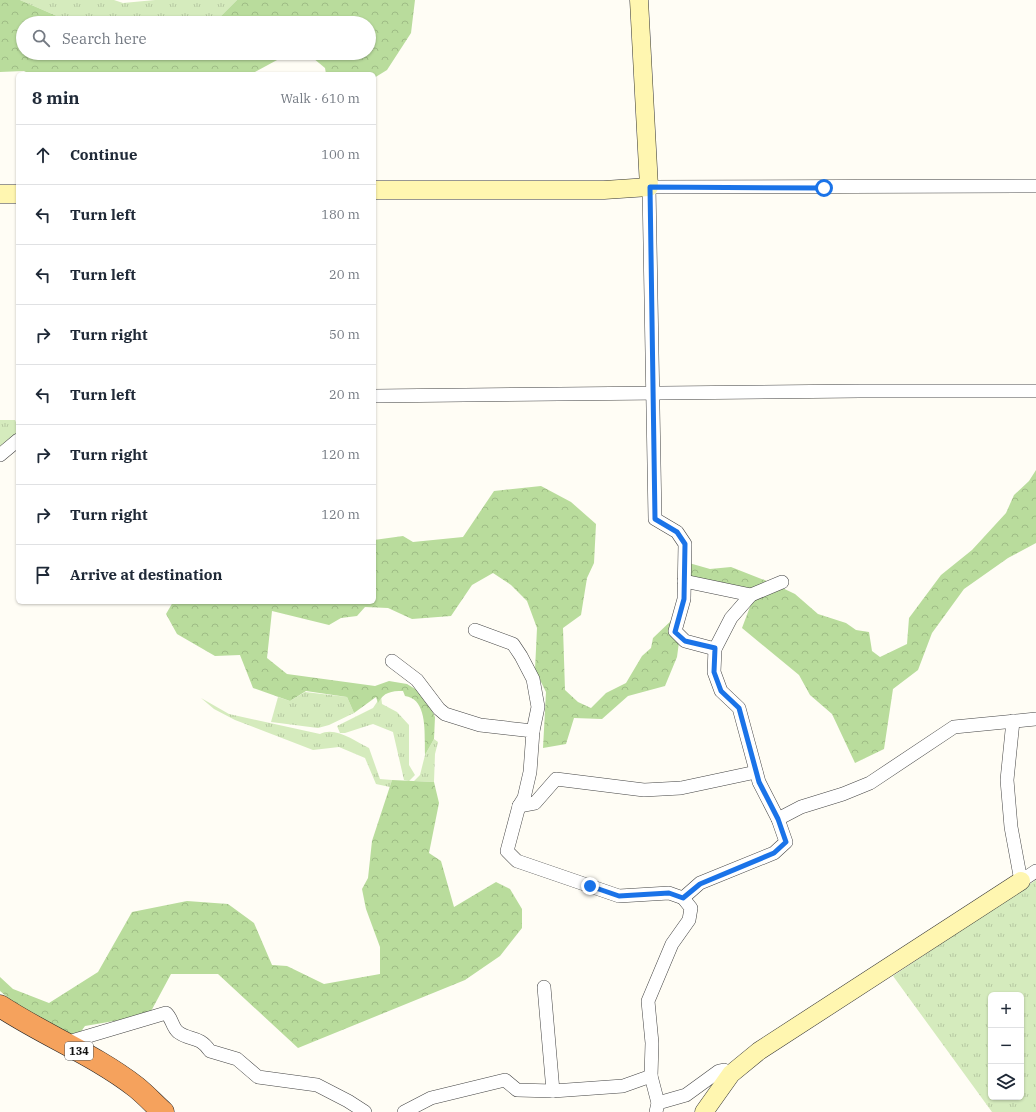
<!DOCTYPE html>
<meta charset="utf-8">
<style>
:root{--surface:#fff;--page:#f2f2f3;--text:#1f2937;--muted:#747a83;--line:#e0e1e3}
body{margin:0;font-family:"IBM Plex Serif",serif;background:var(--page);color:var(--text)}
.controls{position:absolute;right:12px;bottom:12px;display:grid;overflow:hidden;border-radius:6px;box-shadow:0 1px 3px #0004}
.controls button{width:36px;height:36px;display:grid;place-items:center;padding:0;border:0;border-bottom:1px solid var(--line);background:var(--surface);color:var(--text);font:20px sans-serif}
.stop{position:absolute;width:12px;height:12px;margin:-9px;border:3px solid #1a73e8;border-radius:50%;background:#fff}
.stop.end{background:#1a73e8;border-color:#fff;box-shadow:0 1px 4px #0008}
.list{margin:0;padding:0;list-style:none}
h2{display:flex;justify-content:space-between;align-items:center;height:52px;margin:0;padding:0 16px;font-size:17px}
h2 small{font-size:13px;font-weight:400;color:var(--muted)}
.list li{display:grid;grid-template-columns:26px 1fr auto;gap:12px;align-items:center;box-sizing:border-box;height:60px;padding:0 16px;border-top:1px solid var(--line)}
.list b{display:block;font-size:15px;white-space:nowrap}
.list em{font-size:13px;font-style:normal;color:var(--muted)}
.icon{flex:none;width:22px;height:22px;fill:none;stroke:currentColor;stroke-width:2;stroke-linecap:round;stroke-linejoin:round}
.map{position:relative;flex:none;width:1036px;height:1112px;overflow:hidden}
.search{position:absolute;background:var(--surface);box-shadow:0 1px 3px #0004;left:16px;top:16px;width:360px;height:44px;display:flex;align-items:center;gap:10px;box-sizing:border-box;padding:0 14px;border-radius:22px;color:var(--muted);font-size:15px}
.panel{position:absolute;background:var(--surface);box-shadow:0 1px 3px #0004;left:16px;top:72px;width:360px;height:532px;border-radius:6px}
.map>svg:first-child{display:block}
</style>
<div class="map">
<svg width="1036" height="1112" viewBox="0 0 1036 1112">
<defs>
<pattern id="grass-tufts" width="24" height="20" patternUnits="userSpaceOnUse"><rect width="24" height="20" fill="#d5ebbd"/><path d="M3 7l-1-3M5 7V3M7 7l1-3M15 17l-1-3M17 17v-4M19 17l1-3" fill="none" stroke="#b6c8a1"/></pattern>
<pattern id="forest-crowns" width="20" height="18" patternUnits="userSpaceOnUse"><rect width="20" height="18" fill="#b9dc9c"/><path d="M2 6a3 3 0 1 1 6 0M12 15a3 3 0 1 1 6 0" fill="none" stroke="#9ebc85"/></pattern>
</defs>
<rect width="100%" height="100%" fill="#fffdf5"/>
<g fill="url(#grass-tufts)" fill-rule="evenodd">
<polygon points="20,0 114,0 123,3 155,0 237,0 214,23 73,23"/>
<polygon points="0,420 15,420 18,427 18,433 0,450"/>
<polygon points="305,692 347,697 354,713 329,725 318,728 271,722 278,697 290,701"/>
<polygon points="381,696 382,704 397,712 409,725 409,765 415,775 409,781 404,780 393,732 373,724 345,733 340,733 337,726 373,708"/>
<path d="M201 698 229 714 320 734C335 726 355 741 369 748L380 779 392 780 390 787 376 784 365 758 339 747 313 750 235 720 214 709Z"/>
<polygon points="434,739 438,742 435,754 434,782 414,781 420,775 425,755"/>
<path d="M1036 880V1112H992L893 976ZM991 995H1021V1097H991Z"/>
</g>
<g fill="url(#forest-crowns)">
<polygon points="0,0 20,0 73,23 23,23 23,53 290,53 251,74 30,74 24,71 0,72"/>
<polygon points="237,0 415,0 411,33 387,70 374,78 374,74 326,74 325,68 307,53 369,53 369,23 214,23"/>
<polygon points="1036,470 1036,543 1008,558 964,589 932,633 918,670 893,689 884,749 855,763 832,714 810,695 799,675 742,628 751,604 688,577 689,563 710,569 731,567 772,583 795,594 818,614 846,623 856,630 869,632 872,651 880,657 907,644 909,618 941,575 972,550 1006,513 1014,495 1029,481"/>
<path d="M541 486 571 502 596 524 594 563 587 578 581 615 563 628 565 690 578 702 591 708 606 693 626 683 642 656 651 648 653 638 675 617 682 620 677 657 665 686 628 696 602 719 574 718 566 744 543 748 546 692 535 670 537 628 527 601 511 585 493 573 472 585 451 616 412 619 388 608 365 607 357 616 341 618 329 625 272 611 267 658 287 674 375 686 389 681 407 684 425 695 435 717 434 739 425 755C424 737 429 699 405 696L403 691C391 691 384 692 378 703L376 697 354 713 347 697 306 691 290 701 253 688 240 655 215 656 177 634 166 614 173 602H374V540L403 536 413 542 463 537 494 491Z"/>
<polygon points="392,780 434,782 439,803 429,853 441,861 454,907 496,882 510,889 522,909 522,928 500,956 465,980 298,1048 218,974 171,974 149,1015 85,1026 77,1037 29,1016 0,991 0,977 13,989 49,1003 98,972 132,912 187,901 228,904 254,923 272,965 287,966 324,984 380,974 380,947 366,909 362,889 368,878 372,841"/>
</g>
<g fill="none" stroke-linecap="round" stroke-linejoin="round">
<defs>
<g id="street">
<polyline points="374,396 860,391 1036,391"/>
<polyline points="0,455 18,440"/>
<polyline points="684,581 751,595"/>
<polyline points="475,630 513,644 521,656 533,679 538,707 533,731"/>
<polyline points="715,649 685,641 675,631 684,599 685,544 677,532 655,519 649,187 1036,186"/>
<polyline points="392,661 417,680 439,709 445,714 480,725 533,731 530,772 524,798 519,806 507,851 517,861 619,896 669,893 683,898 691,908 689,920 672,944 648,1001 652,1043 651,1076 658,1103 656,1112"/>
<polyline points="1013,721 1007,780 1011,827 1021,881 1036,871"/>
<polyline points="519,806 535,803 556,779 644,790 681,788 756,772"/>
<polyline points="778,819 801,807 843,794 870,783 954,727 1036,719"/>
<polyline points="683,898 700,883 774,853 786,842 778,819 759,782 739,708 721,691 714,672 715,649 731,618 751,595 782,582"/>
<polyline points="544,987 553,1091"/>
<path d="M70 1046 75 1040 166 1013C172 1018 172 1027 178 1032 190 1041 199 1035 210 1051L237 1059 258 1077 317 1085 348 1101 365 1112"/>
<polyline points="658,1103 686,1095 719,1071 724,1070 731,1074"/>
<polyline points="404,1112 431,1098 505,1080 517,1090 553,1091 623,1086 651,1076"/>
</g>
<g id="secondary">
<polyline points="374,190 604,190 649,187 639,0"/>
<polyline points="0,194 18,194"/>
<polyline points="704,1112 731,1074 759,1051 1021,881"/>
</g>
<path id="highway" d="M0 1006C44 1035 95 1055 136 1087 146 1095 154 1104 163 1112"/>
</defs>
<use href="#street" stroke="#444" stroke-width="14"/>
<use href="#secondary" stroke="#333" stroke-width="19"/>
<use href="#highway" stroke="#222" stroke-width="23"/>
<use href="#street" stroke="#fff" stroke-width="13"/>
<use href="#secondary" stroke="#fff6b0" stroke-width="18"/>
<use href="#highway" stroke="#f5a25d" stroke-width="22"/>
</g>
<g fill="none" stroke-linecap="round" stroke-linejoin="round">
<polyline stroke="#1a73e8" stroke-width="5" points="590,886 619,896 669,893 683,898 700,884 774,853 786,842 778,819 759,782 739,708 721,691 714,672 715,648 685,641 675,632 684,599 685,544 677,532 655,519 650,187 824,188"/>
</g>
<g text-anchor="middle" stroke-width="4" stroke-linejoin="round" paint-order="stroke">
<rect fill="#fff" stroke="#585858" stroke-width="1" x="65" y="1042" width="28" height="18" rx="3"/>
<g font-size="11" font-weight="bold" fill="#111">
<text x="79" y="1055">134</text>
</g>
</g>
</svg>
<div class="controls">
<button>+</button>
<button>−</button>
<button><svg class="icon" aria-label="layers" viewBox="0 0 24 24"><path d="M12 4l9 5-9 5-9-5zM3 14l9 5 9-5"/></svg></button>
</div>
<div class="stop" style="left:824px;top:188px"></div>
<div class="stop end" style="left:590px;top:886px"></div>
<div class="search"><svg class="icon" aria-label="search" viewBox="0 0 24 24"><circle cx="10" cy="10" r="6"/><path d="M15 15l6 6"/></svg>Search here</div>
<section class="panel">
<h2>8 min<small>Walk · 610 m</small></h2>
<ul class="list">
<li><svg class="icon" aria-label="ahead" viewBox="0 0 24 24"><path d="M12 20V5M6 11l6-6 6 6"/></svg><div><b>Continue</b></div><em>100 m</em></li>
<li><svg class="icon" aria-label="left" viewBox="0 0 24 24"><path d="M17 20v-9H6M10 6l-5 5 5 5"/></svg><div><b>Turn left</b></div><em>180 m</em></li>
<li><svg class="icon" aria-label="left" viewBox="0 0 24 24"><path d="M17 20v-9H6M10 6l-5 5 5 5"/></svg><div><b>Turn left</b></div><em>20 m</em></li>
<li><svg class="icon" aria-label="right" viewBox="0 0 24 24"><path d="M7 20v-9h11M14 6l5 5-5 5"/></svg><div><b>Turn right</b></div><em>50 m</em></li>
<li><svg class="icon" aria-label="left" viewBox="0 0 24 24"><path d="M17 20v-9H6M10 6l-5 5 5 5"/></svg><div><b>Turn left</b></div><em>20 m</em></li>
<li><svg class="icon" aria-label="right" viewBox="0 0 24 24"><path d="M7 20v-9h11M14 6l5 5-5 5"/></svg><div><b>Turn right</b></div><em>120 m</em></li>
<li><svg class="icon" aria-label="right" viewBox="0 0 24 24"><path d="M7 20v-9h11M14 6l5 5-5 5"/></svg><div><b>Turn right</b></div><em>120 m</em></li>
<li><svg class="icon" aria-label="arrive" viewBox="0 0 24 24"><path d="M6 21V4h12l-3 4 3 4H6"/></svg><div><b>Arrive at destination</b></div></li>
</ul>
</section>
</div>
